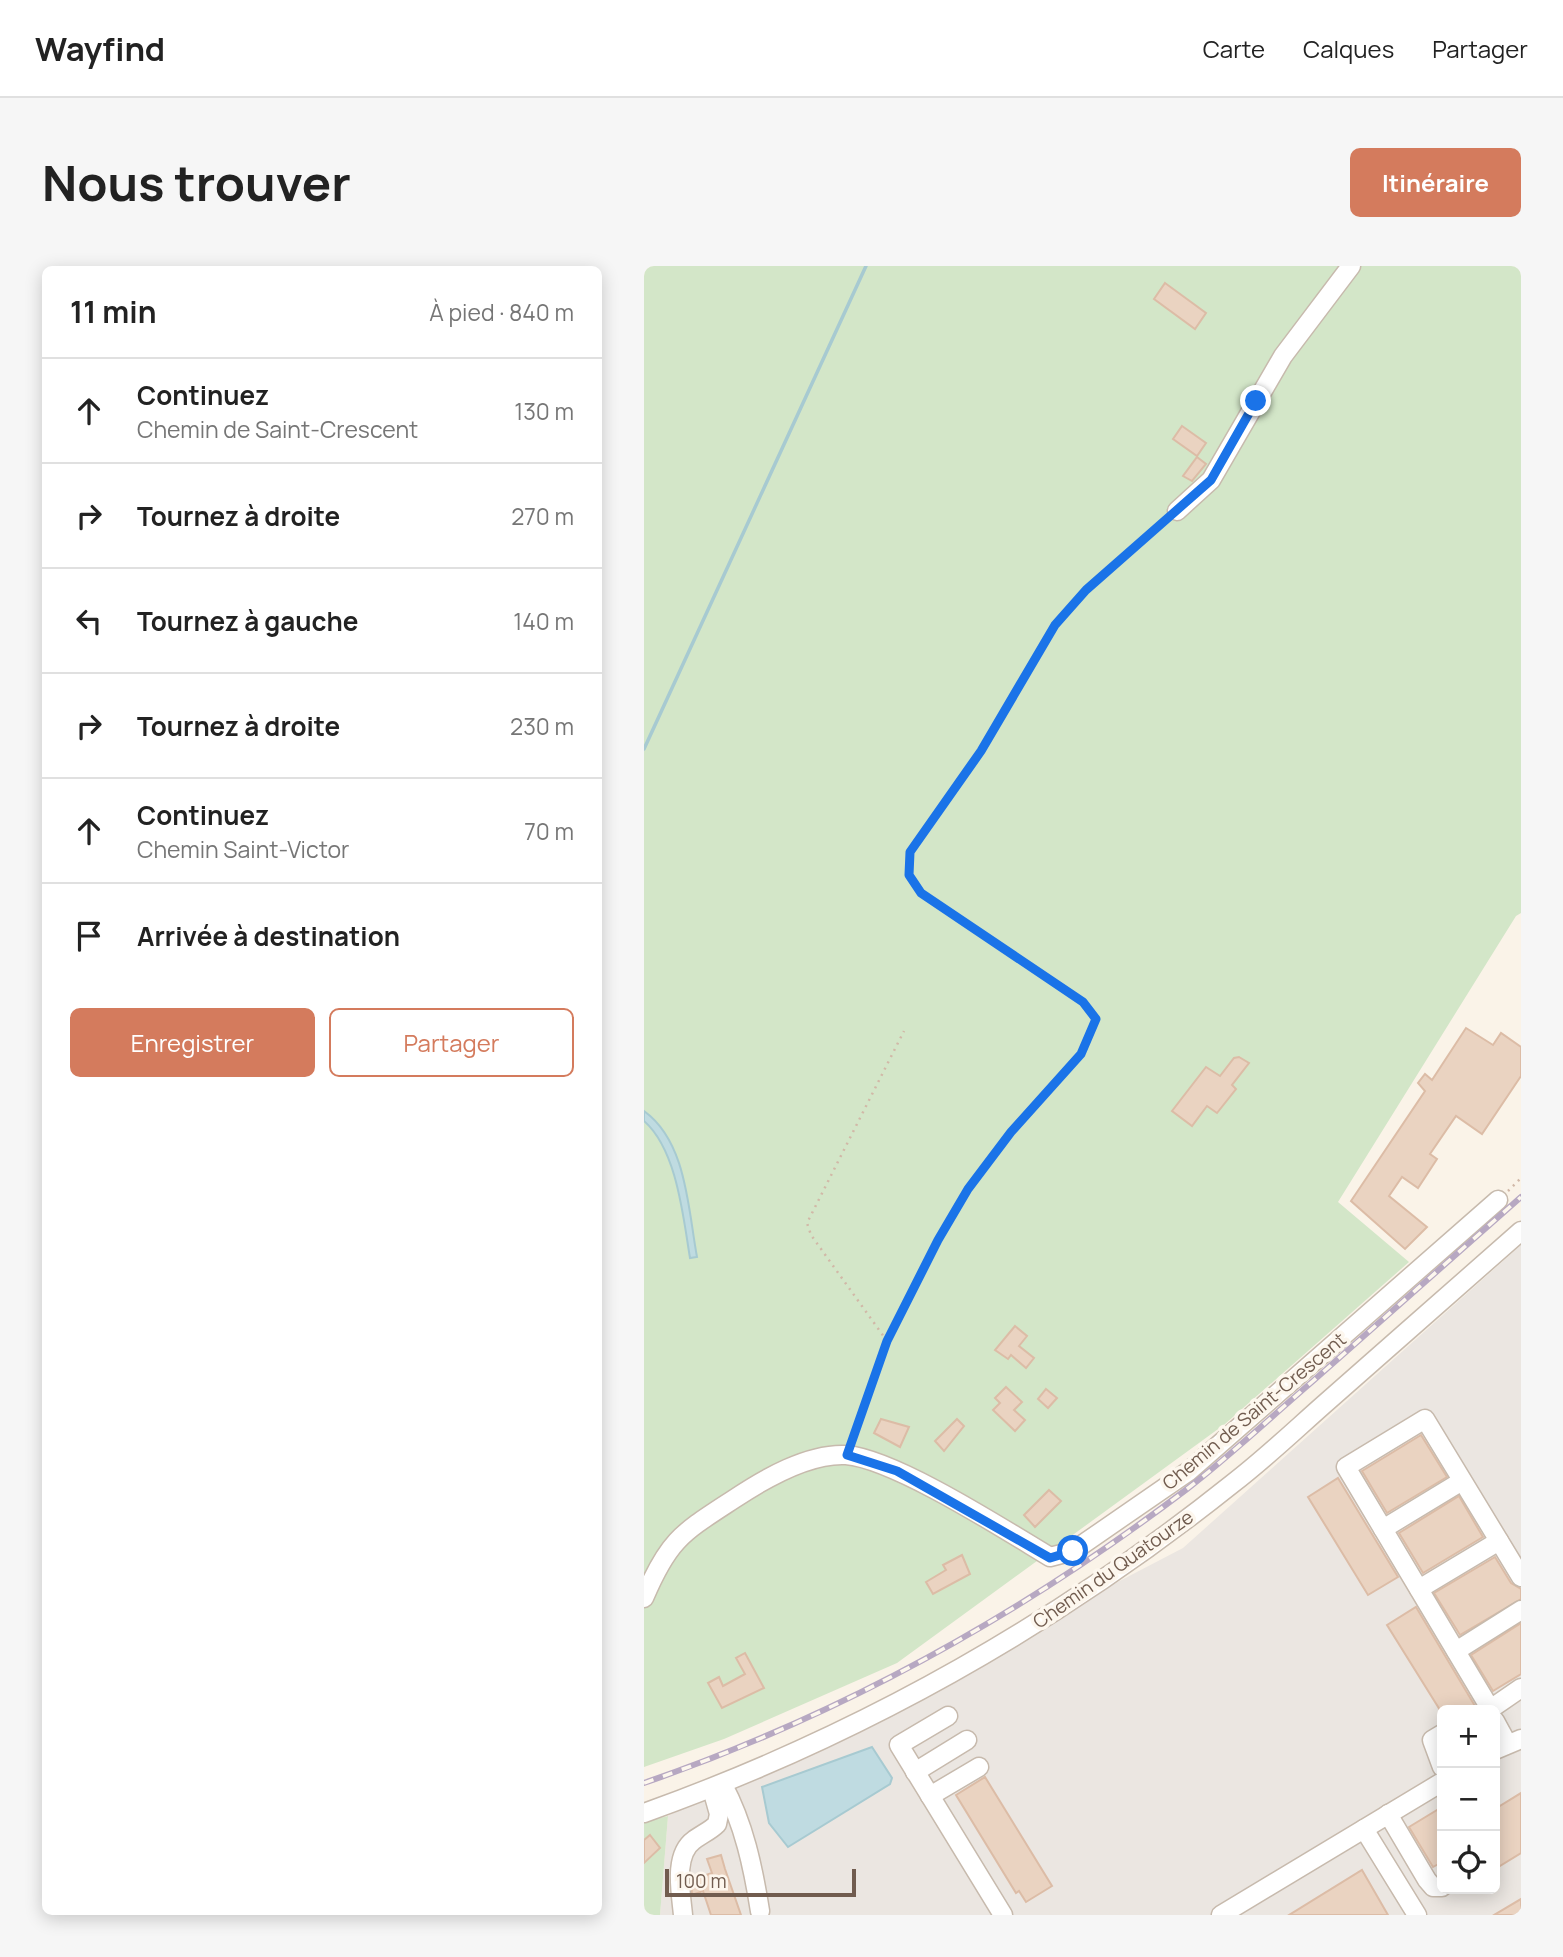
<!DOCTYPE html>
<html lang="fr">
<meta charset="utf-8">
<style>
:root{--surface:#fff;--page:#f6f6f6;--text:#222;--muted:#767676;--line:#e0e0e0;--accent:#d47b5d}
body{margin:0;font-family:Manrope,sans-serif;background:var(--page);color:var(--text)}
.controls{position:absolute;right:21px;bottom:21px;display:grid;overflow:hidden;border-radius:10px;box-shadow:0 4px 18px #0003}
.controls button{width:63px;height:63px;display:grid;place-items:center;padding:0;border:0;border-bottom:2px solid var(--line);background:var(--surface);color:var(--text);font:35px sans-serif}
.scale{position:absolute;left:21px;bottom:18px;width:191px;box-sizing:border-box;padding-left:7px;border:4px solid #715c4f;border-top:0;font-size:19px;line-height:24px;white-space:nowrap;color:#715c4f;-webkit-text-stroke:5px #fdf7ee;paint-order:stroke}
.stop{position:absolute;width:21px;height:21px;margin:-16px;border:5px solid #1a73e8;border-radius:50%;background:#fff}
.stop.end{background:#1a73e8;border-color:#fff;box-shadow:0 2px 7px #0008}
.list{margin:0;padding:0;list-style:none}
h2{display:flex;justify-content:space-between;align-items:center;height:91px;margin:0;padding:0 28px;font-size:30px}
h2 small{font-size:23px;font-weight:400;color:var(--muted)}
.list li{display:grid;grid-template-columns:46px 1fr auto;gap:21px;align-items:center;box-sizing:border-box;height:105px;padding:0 28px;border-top:2px solid var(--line)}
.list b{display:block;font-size:26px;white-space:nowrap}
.list p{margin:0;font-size:23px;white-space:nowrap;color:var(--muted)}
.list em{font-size:23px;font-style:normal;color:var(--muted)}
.actions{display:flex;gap:14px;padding:21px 28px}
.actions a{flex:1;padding:16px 0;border:2px solid var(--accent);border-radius:10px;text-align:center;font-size:24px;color:var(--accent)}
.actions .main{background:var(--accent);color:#fff}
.icon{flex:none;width:38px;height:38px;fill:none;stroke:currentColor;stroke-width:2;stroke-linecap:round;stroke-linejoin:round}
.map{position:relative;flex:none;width:877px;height:1649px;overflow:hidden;border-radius:10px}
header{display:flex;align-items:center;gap:42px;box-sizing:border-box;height:98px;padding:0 35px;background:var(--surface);border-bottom:2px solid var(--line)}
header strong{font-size:33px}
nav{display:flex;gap:38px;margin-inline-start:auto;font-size:24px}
.intro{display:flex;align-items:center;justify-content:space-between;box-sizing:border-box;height:168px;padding:0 42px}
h1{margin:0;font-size:49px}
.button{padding:18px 32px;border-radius:10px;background:var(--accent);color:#fff;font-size:24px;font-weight:700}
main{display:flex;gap:42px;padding:0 42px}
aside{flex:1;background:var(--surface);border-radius:10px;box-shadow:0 4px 18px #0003}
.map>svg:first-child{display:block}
</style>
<header>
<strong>Wayfind</strong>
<nav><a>Carte</a><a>Calques</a><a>Partager</a></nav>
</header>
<div class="intro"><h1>Nous trouver</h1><a class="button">Itinéraire</a></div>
<main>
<aside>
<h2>11 min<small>À pied · 840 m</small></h2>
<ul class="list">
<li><svg class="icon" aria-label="ahead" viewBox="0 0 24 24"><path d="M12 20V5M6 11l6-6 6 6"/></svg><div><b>Continuez</b><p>Chemin de Saint-Crescent</p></div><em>130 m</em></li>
<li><svg class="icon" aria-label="right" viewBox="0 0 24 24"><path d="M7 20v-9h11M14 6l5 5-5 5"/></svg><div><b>Tournez à droite</b></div><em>270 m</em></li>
<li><svg class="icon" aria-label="left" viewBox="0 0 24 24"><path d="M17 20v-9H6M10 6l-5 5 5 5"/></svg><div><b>Tournez à gauche</b></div><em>140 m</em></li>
<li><svg class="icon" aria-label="right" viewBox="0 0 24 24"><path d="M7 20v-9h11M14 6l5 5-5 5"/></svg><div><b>Tournez à droite</b></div><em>230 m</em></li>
<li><svg class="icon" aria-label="ahead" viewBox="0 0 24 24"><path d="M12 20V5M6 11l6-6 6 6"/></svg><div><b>Continuez</b><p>Chemin Saint-Victor</p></div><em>70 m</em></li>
<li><svg class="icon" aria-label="arrive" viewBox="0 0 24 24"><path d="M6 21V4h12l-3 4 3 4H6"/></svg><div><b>Arrivée à destination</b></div></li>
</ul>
<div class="actions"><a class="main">Enregistrer</a><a>Partager</a></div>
</aside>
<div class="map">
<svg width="877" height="1649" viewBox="0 0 877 1649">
<rect width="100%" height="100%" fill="#faf3e8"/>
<path fill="#ebe6e1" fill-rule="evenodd" d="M877 979V1649H16L24 1550 539 1282ZM798 1444H851V1623H798Z"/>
<g fill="#d3e6c8">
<polygon points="0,0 877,0 877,647 872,650 694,936 765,996 581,1158 253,1397 80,1473 0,1501"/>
<polygon points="24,1550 16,1649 0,1649 0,1556"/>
</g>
<g fill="#bfdbe1" stroke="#a7cad1" stroke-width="2">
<path d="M0 845C43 876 44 943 53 991L46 992C39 950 33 884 0 855Z"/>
<polygon points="228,1481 248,1512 246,1518 144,1581 125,1557 118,1521"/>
</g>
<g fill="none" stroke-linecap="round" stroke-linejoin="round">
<polyline stroke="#a7cad1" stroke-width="3.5" points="0,483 222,0"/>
</g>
<g fill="#ead3c1" stroke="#dcbca6" stroke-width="2">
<polygon points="521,17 562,47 551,63 510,33"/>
<polygon points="538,160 562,177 553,190 529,173"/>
<polygon points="553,191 562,198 548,215 539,210"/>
<polygon points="822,762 849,779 857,767 877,781 877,810 838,868 812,850 786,888 793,893 774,922 758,911 745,930 783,961 761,983 707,935 781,825 774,817 781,808 788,814"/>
<polygon points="595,791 605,797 588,819 592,823 573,847 563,840 548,860 528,845 562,801 576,810 590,792"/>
<polygon points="371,1060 383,1070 375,1080 390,1092 382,1102 367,1089 364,1093 351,1084"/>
<polygon points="362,1121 378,1136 370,1144 381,1154 371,1165 349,1144 356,1137 351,1132"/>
<polygon points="402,1123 413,1132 404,1142 394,1133"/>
<polygon points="237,1153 265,1161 256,1181 230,1167"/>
<polygon points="313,1153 320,1160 300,1185 291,1175"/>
<polygon points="777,1169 803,1211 743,1247 718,1205"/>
<polygon points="694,1212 754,1311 724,1329 664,1231"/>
<polygon points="405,1224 417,1235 391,1261 380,1249"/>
<polygon points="815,1230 839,1271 779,1307 755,1267"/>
<polygon points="318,1289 326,1308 289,1328 282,1316 302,1304 299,1299"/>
<polygon points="851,1291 867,1317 877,1323 877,1333 816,1369 790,1327"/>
<polygon points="772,1341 831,1440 825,1444 796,1444 743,1359"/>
<polygon points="877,1357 877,1408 849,1425 827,1389"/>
<polygon points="101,1387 120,1422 78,1442 64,1417 75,1411 79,1420 101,1408 92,1392"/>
<polygon points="341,1511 408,1620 382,1636 375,1625 372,1627 312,1529"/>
<polygon points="877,1527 877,1587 851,1603 851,1543"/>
<polygon points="798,1541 798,1596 789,1601 765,1561"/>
<polygon points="6,1569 16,1582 0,1597 0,1574"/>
<polygon points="77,1589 81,1603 97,1649 67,1649 59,1625 48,1629 47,1614 68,1607 63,1593"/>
<polygon points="718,1604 744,1649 645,1649"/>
<polygon points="877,1633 877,1649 850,1649"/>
</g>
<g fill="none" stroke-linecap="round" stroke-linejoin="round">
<defs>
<g id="minor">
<polyline points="533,245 567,214 639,90 707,0"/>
<polyline points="739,1263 818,1215"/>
<polyline points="775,1323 855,1275"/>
<path d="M0 1332C25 1273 38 1267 90 1233 120 1213 164 1187 202 1189 251 1193 361 1264 406 1291L429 1285 545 1205 854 934"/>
<polyline points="812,1385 877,1344"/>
<polyline points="845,1444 877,1422"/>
<polyline points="847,1444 702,1201 781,1153 877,1311"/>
<polyline points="304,1450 255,1479 359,1649"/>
<polyline points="851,1455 863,1477"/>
<polyline points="798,1468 788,1474 798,1501"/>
<polyline points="851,1484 877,1473"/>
<polyline points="271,1506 323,1474"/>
<path d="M79 1519C100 1558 109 1601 116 1645"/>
<polyline points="286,1530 335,1501"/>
<path d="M0 1547C215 1470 409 1361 588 1218 622 1192 653 1162 685 1134 749 1078 813 1021 877 965"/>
<polyline points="744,1548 783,1614 789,1621 798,1621"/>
<polyline points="720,1563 773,1649"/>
<path d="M39 1649C37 1627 29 1589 50 1574 58 1568 66 1565 73 1558L75 1548 68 1523"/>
<polyline points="577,1649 798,1516"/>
</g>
</defs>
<use href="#minor" stroke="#c7baad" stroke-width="21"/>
<g stroke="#d1b8a7" stroke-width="2.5" stroke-dasharray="2 5" stroke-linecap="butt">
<polyline points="864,925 877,912"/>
<polyline points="243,1075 167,969 163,957 260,765"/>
<polyline points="207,1176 243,1075 294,974 324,923 367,866 437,787 452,753 439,736 277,627 265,609 266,586 337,485 411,359 442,324 521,255"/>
</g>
<use href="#minor" stroke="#fff" stroke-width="18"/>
<defs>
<path id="rail" d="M0 1517C197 1449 377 1349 543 1223 587 1189 627 1151 669 1115 738 1054 808 992 877 931"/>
</defs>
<use href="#rail" stroke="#b7a8c2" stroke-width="6"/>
<use href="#rail" stroke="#fdf7ee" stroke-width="3.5" stroke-dasharray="10" stroke-linecap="butt"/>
</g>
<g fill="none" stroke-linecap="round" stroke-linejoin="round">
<polyline stroke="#1a73e8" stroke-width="9" points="429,1285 406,1292 253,1205 203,1189 243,1075 294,974 324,923 367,866 437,788 452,753 439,736 277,627 265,609 266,586 337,485 411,359 442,324 567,214 612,135"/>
</g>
<g text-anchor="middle" stroke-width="7" stroke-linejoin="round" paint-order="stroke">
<g font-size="19" fill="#715c4f" stroke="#fdf7ee">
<text transform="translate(610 1145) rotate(-40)" y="7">Chemin de Saint-Crescent</text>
<text transform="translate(469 1303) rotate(-35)" y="7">Chemin du Quatourze</text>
</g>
</g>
</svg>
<div class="controls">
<button>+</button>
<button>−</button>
<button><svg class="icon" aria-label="locate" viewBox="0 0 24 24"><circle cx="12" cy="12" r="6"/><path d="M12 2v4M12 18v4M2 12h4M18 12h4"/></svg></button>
</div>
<div class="scale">100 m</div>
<div class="stop" style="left:429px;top:1285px"></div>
<div class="stop end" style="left:612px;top:135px"></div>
</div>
</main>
